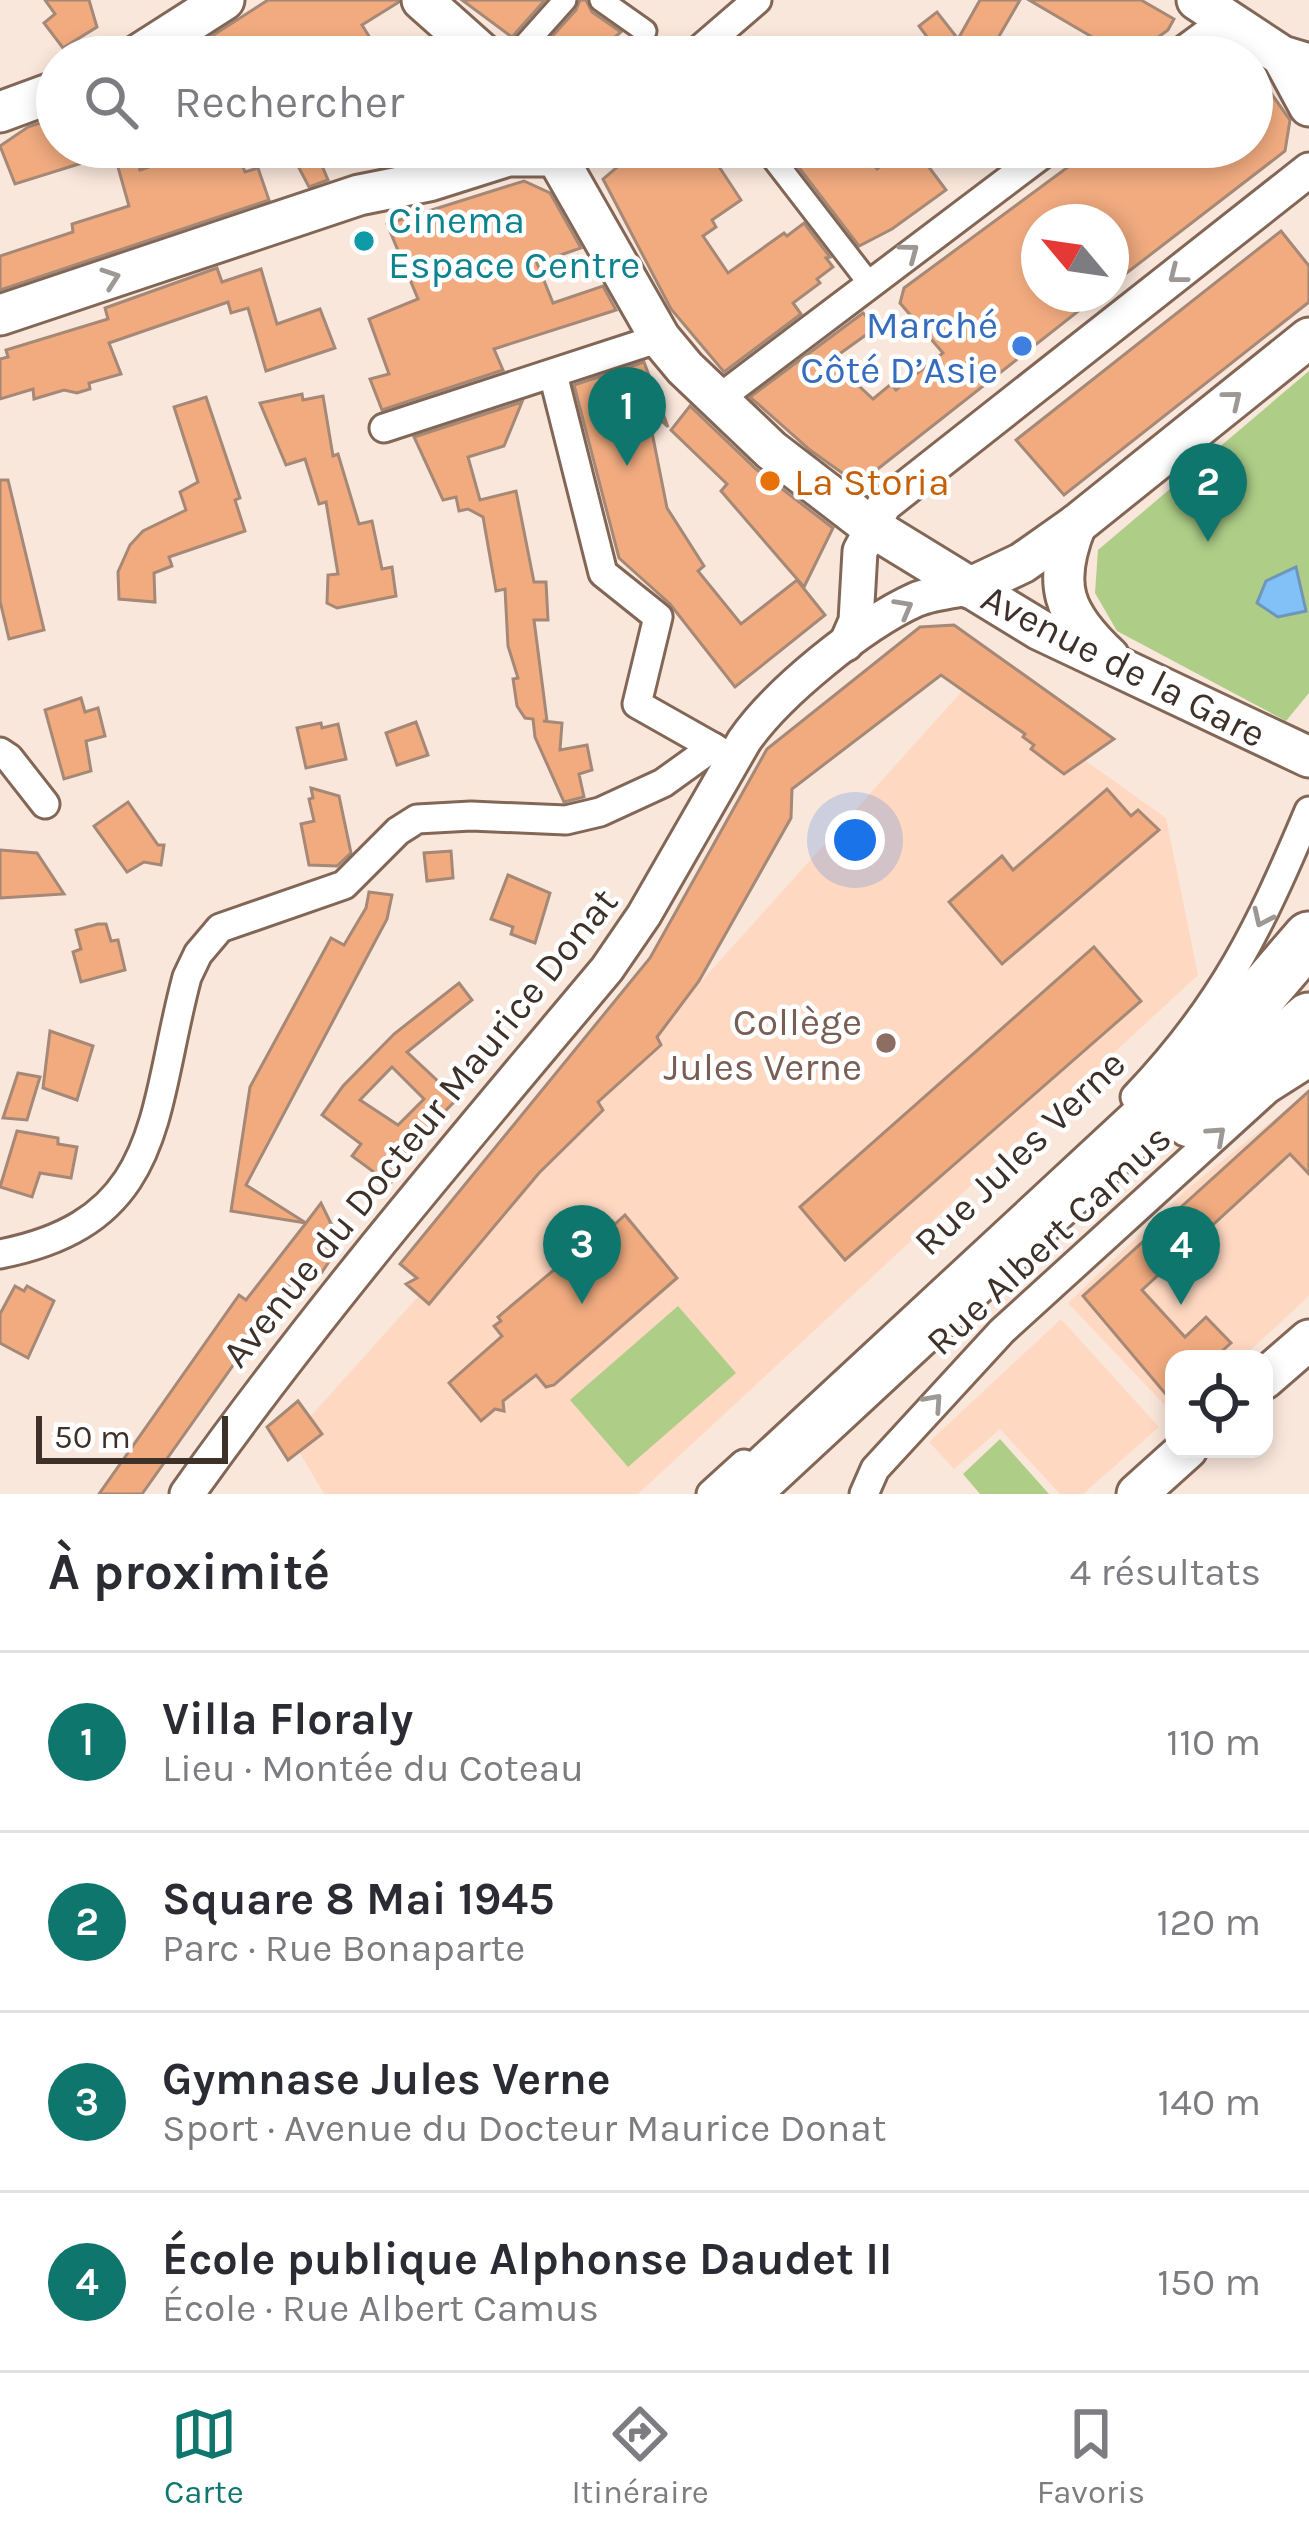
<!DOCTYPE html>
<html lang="fr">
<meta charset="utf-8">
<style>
:root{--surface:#fff;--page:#f7f7f7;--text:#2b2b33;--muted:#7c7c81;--line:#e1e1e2;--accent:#0f766e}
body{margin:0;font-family:Karla,sans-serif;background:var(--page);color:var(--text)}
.controls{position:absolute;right:36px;bottom:36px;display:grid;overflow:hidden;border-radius:24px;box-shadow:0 6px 18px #0003}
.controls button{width:108px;height:108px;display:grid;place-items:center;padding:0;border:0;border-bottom:3px solid var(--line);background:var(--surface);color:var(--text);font:60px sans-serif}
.compass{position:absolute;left:1021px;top:204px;width:108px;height:108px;border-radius:50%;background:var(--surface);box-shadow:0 6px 18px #0003;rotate:299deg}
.scale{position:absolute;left:36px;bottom:30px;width:192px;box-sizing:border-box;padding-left:12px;border:6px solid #3d312a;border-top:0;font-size:33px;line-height:42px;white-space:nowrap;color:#3d312a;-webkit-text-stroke:9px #fff;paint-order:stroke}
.you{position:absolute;left:855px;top:840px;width:42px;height:42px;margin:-30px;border:9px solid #fff;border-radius:50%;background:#1a73e8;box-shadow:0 0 0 18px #1a73e833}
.badge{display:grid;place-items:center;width:78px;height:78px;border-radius:50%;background:var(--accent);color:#fff;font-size:39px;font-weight:700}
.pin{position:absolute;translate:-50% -99px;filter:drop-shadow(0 3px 6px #0008)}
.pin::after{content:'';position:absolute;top:63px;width:42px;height:36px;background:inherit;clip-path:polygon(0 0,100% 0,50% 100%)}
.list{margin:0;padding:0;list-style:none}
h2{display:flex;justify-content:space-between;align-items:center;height:156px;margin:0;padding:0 48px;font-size:51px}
h2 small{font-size:39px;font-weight:400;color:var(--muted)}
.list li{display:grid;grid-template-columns:78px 1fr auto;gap:36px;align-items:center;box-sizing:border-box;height:180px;padding:0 48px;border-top:3px solid var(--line)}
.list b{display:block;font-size:45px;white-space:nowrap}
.list p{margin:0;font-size:39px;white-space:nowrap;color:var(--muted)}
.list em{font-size:39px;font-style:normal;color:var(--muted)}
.icon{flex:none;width:66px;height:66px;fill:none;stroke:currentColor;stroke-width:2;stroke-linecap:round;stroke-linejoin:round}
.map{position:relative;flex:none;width:1309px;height:1494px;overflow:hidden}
.search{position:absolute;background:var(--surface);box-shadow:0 6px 18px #0003;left:36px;right:36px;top:36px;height:132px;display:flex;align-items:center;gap:30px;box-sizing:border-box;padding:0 42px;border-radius:66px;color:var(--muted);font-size:45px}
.sheet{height:876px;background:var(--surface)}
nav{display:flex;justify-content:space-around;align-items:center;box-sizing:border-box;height:168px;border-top:3px solid var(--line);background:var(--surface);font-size:33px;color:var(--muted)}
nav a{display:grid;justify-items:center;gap:6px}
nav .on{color:var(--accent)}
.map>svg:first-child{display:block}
</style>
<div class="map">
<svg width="1309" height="1494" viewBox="0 0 1309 1494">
<rect width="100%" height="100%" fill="#fae7dc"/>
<g fill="#ffd8c1">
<polygon points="972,680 1166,818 1198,975 638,1494 324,1494 291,1438"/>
<polygon points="1309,1091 1309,1296 1241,1359 1174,1359 1174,1415 1068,1303 1185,1191"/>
<polygon points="1061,1319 1159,1427 1083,1494 1060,1494 1000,1429 954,1469 929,1442"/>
</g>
<g fill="#aecd87">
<polygon points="1309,371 1309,693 1286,721 1117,631 1095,593 1098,550"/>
<polygon points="678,1306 736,1373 628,1467 570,1400"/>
<polygon points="1000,1439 1049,1494 980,1494 963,1474"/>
</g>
<polygon fill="#82c1f7" stroke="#6d96ba" stroke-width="3" points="1296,567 1306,611 1278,617 1257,603 1266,581"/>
<g fill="#f1ab7f" stroke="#a58876" stroke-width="3" fill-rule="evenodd">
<polygon points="45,0 89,0 97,27 63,48 44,23 55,14"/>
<polygon points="268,0 399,0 399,2 362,25 382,57 242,57 237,47 212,57 179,57"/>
<polygon points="462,0 545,0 512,37"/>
<polygon points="580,0 586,0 592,12 621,32 592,57 536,54 576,10"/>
<polygon points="980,0 1020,0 987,57 942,57 919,26 937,12 958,39"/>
<polygon points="1029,0 1141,0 1174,19 1168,30 1131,57 1075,57 1099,41"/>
<polygon points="1252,66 1290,120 1285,151 1111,285 1111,222 1039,222 1039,294 1100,294 865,479 852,480 810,450 750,397 863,313 877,327 831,360 873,399 891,384 896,390 943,353 900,303 904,288 1095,147 1252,147"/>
<polygon points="57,117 57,147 134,147 140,170 178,157 174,147 235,147 245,172 258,168 269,200 0,290 0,256 73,232 72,224 129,206 114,153 15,184 0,146 28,127"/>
<polygon points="288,147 314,147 328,180 309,187"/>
<polygon points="641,147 706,147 741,200 712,220 716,227 703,236 728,273 784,233 787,236 804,223 830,257 826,258 833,267 817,279 820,283 793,303 801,314 724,372 671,309 603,179"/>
<polygon points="803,147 860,147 877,169 906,147 914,147 946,190 892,229 859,246 790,156"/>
<polygon points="524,181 550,193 581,248 537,263 553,303 603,286 616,310 494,349 503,370 382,410 370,379 389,374 369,319 418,299 387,224"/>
<polygon points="1281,231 1309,266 1309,302 1064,495 1016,440"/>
<polygon points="217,268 222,282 261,269 277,324 320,309 335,348 266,371 248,308 231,313 228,302 109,343 121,374 89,383 90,389 77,393 64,390 34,399 33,389 0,399 0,359 8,357 6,350 108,319 105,308"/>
<polygon points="644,362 668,427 647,407 667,508 704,566 698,571 741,624 797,580 825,615 735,687 670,604 619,558 574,385"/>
<polygon points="302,394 303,400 323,396 333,456 338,454 359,524 372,521 382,569 392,567 396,596 337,608 327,603 328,575 338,574 326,502 319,504 305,459 286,465 260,403"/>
<polygon points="206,397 240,498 235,500 245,531 169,557 172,566 154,573 155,602 119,599 118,572 130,545 143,531 186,510 180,492 198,482 174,407"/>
<polygon points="522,402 504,446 468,457 480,500 516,491 534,582 546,582 548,620 534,620 547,721 543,721 562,723 560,750 587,745 592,770 579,774 584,797 564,802 535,737 533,719 525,718 517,706 513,679 518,678 508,646 505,589 496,591 483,517 468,509 459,511 456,497 443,500 414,437"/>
<polygon points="690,406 756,469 833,528 804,587 721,491 727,484 671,430"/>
<polygon points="0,480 8,480 44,630 9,639 0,601"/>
<polygon points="954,625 1114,739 1064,774 1031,749 1034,745 1023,737 1025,734 941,675 792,789 791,818 699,981 657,1037 661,1045 598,1102 603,1110 539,1173 429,1304 406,1284 417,1278 400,1264 650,958 767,749 920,627"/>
<polygon points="81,698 85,712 98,708 105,736 86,741 91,771 64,779 45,710"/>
<polygon points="416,722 428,755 397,765 386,733"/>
<polygon points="321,723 322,728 338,724 346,759 306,768 297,728"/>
<polygon points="311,788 339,796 351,853 337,866 309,865 301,824 314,821 309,799 313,798"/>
<polygon points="1107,789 1131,816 1138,810 1159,830 1002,964 949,902 1002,856 1013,870"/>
<polygon points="128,802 158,845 164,845 161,865 144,862 127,872 94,826"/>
<polygon points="0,850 37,853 64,894 0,898"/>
<polygon points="451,851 453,878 427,881 424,853"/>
<polygon points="508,875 550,893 535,943 511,934 513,927 491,919"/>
<polygon points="369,892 392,895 387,919 246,1185 306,1223 321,1203 341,1244 322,1272 307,1261 142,1494 99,1494 239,1295 246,1300 306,1223 231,1211 250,1087 331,938 344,945 366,908"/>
<polygon points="98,924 106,924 111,941 118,940 125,970 81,982 73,952 81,949 76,930"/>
<polygon points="1094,947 1141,1001 845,1260 800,1207"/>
<path d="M459 983 472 1000 407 1052 457 1099 401 1156 407 1161 390 1184 352 1156 361 1144 322 1115 343 1086 394 1034ZM392 1067 424 1099 398 1125 360 1100Z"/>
<polygon points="50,1031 93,1046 77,1100 43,1088"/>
<polygon points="18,1073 40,1077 27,1120 3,1118"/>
<polygon points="1309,1091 1309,1174 1290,1154 1142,1290 1185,1337 1206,1317 1231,1343 1213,1359 1174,1359 1174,1404 1083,1296"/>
<polygon points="17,1131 58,1138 58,1144 77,1147 71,1178 40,1173 32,1197 0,1187"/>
<polygon points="625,1215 677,1278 554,1385 546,1387 536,1375 503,1401 504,1411 495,1409 481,1421 449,1383 502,1336 494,1326 501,1321 498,1317 612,1221 615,1224"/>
<polygon points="15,1286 24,1291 27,1286 54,1301 28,1358 0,1343 0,1314"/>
<polygon points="298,1401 322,1434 288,1460 267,1427"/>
</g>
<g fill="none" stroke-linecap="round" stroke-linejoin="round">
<defs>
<g id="pedestrian">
<polyline points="601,0 645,31"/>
<polyline points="514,57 565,0"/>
<polyline points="764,147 869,283"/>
</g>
<g id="minor">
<polyline points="691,57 757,0"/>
<polyline points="1174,57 1227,18"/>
<polyline points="556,156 575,154 588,147"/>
<polyline points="553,374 603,573 658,617 637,704 713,747"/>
<polyline points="717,400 1052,147"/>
<polyline points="384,428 660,338"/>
<polyline points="0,752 9,758 45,804"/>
<path d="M1135 1097C1223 1005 1260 927 1309 811"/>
<path d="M0 1254C165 1222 151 1111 187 977L198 954 220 928 344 885 398 831 417 819 471 816 566 820 600 812 663 783 713 747 733 759"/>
<polyline points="711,1494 744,1464"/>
<polyline points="864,1494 875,1469 1002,1331 1268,1089 1309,1063"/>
</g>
<g id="tertiary">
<polyline points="846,644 856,621 860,551 884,505 1309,170"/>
<path d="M187 1494C317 1311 463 1141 607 969L644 915 744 741C776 694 862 624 915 600 931 593 952 591 969 588"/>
</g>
<g id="secondary">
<polyline points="422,0 486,57"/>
<polyline points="1197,0 1282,56 1309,64"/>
<polyline points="1282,56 1309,106"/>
<polyline points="135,57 224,0"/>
<polyline points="0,112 57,91"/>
<polyline points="551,147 660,338 685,368 771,450 870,526 1040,630 1309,757"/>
<polyline points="0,315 359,195 429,181 508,156 556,156"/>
<path d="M1076 525C1052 585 1063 614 1109 657"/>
<polyline points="969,588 1022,563 1076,525 1309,338"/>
<polyline points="1264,1379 1309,1340"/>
<polyline points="1137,1494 1187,1449"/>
</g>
<g id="motorway">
<polyline points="1190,1121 1309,1019"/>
<polyline points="742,1494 1183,1085 1309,938"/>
</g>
</defs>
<use href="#pedestrian" stroke="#826656" stroke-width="27"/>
<use href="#minor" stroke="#826656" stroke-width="33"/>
<use href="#tertiary" stroke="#826656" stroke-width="39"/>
<use href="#secondary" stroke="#826656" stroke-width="45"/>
<use href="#motorway" stroke="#826656" stroke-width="57"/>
<use href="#pedestrian" stroke="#fff" stroke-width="21"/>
<use href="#minor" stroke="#fff" stroke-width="27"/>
<use href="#tertiary" stroke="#fff" stroke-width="33"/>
<use href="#secondary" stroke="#fff" stroke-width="39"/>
<use href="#motorway" stroke="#fff" stroke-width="51"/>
</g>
<defs><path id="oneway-chevron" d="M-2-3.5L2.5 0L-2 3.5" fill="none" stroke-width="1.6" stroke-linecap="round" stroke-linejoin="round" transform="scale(3)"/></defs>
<g stroke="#9e9894">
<use href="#oneway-chevron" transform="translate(910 252) rotate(-37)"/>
<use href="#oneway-chevron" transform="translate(1177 275) rotate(142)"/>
<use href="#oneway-chevron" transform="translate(111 278) rotate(-19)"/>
<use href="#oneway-chevron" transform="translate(1233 399) rotate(-39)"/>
<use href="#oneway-chevron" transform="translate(904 608) rotate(-29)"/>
<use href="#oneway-chevron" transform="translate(1262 918) rotate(115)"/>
<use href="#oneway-chevron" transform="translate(1217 1135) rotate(-42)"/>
<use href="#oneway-chevron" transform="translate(934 1402) rotate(-48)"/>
</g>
<circle fill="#0f9aa8" stroke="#fff" stroke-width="4.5" cx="364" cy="241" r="12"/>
<circle fill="#3f7fe0" stroke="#fff" stroke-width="4.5" cx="1022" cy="346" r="12"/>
<circle fill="#e8710a" stroke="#fff" stroke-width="4.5" cx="770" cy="481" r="12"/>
<circle fill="#8d6e63" stroke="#fff" stroke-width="4.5" cx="886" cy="1043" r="12"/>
<g text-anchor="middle" stroke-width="9" stroke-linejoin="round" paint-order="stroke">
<g font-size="39" fill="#0d838f" stroke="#fff" text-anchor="start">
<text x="388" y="233">Cinema<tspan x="388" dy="45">Espace Centre</tspan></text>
</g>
<g font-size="39" fill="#366cbe" stroke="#fff" text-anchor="end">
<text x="998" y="338">Marché<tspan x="998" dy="45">Côté D’Asie</tspan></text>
</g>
<g font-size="39" fill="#c56008" stroke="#fff" text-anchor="start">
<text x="794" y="495">La Storia</text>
</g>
<g font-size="39" fill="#3d312a" stroke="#fff">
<text transform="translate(1124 665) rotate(27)" y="14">Avenue de la Gare</text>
<text transform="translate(419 1127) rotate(-51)" y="14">Avenue du Docteur Maurice Donat</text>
<text transform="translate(1019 1152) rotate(-44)" y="14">Rue Jules Verne</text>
<text transform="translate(1048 1239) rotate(-43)" y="14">Rue Albert Camus</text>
</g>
<g font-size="39" fill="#785e54" stroke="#fff" text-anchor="end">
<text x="862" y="1035">Collège<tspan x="862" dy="45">Jules Verne</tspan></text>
</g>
</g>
</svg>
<div class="controls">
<button><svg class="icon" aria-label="locate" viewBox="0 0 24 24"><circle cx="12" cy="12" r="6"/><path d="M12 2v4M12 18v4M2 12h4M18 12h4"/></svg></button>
</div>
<svg class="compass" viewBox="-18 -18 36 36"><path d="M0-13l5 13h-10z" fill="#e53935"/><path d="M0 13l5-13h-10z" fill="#7c7c81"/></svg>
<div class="scale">50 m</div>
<div class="you"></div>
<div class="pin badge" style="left:627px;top:466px">1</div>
<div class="pin badge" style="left:1208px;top:542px">2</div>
<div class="pin badge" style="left:582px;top:1304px">3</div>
<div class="pin badge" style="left:1181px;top:1305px">4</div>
<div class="search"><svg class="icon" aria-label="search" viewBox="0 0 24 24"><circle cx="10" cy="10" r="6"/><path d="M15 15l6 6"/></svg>Rechercher</div>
</div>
<section class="sheet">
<h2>À proximité<small>4 résultats</small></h2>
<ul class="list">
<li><span class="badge">1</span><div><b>Villa Floraly</b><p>Lieu · Montée du Coteau</p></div><em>110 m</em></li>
<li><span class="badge">2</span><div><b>Square 8 Mai 1945</b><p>Parc · Rue Bonaparte</p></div><em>120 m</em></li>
<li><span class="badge">3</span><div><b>Gymnase Jules Verne</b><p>Sport · Avenue du Docteur Maurice Donat</p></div><em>140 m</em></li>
<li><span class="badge">4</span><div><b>École publique Alphonse Daudet II</b><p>École · Rue Albert Camus</p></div><em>150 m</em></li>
</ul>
</section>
<nav>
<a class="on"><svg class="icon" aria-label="map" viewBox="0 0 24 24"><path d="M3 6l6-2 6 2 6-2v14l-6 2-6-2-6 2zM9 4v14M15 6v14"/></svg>Carte</a>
<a><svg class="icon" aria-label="directions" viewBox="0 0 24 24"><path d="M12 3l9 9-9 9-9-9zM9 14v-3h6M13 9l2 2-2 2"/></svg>Itinéraire</a>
<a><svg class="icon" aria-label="saved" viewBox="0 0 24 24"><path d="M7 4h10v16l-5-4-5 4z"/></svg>Favoris</a>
</nav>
